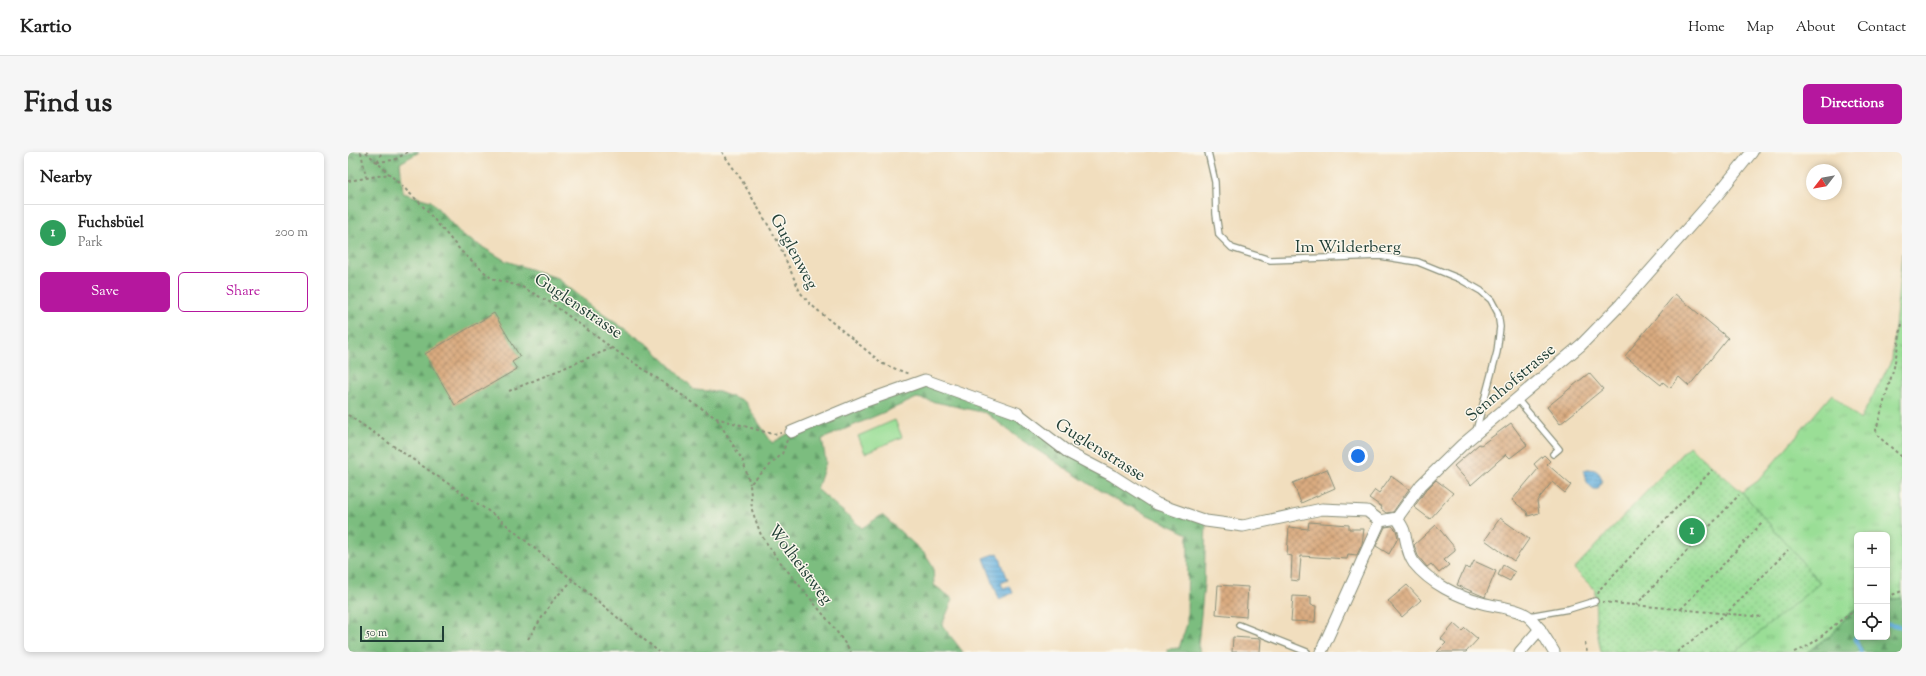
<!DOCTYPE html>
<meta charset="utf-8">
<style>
:root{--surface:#fff;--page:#f6f6f6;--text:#222;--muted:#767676;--line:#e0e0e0;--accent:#b5179e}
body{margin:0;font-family:"Sorts Mill Goudy",serif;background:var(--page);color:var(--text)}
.controls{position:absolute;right:12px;bottom:12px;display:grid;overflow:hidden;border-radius:6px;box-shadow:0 2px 6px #0003}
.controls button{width:36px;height:36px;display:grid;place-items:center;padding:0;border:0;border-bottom:1px solid var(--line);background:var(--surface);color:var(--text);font:20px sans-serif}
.compass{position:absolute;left:1458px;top:12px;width:36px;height:36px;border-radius:50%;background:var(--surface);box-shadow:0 2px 6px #0003;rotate:239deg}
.scale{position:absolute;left:12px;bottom:10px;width:84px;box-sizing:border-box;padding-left:4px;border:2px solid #1f3d34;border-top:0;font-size:11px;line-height:14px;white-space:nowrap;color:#1f3d34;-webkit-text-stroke:3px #fbf7ec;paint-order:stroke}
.you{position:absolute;left:1010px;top:304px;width:14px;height:14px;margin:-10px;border:3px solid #fff;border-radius:50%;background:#1a73e8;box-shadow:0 0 0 6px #1a73e833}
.badge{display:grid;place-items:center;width:26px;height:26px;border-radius:50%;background:var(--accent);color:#fff;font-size:13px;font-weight:700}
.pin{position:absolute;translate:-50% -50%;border:2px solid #fff;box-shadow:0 1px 4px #0006}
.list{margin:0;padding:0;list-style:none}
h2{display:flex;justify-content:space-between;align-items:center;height:52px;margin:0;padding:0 16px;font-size:17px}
h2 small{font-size:13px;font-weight:400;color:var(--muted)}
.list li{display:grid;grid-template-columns:26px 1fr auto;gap:12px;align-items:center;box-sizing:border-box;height:56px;padding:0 16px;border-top:1px solid var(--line)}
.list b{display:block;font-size:15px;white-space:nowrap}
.list p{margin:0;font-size:13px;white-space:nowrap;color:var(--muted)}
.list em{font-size:13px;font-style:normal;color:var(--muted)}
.actions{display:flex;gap:8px;padding:12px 16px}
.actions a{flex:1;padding:9px 0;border:1px solid var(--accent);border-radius:6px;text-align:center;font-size:14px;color:var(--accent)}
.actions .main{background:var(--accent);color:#fff}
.icon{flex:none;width:22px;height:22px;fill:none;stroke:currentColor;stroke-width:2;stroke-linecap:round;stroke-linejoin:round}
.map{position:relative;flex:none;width:1554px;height:500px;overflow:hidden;border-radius:6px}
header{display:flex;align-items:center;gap:24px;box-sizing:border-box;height:56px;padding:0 20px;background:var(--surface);border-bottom:1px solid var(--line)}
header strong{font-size:19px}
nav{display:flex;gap:22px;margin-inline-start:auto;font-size:14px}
.intro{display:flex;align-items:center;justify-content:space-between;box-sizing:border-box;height:96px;padding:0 24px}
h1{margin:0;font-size:28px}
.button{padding:10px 18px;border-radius:6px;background:var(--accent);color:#fff;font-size:14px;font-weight:700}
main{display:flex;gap:24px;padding:0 24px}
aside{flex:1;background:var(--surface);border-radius:6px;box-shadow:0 2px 6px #0003}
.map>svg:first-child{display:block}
</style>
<header>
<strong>Kartio</strong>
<nav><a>Home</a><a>Map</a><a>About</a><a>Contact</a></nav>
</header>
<div class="intro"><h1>Find us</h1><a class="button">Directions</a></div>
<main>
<aside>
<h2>Nearby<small></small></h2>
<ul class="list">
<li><span class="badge" style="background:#2e9e5b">1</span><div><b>Fuchsbüel</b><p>Park</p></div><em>200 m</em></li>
</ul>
<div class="actions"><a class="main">Save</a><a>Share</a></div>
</aside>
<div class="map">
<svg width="1554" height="500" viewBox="0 0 1554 500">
<defs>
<pattern id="grass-tufts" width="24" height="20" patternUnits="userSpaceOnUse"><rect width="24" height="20" fill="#9ade96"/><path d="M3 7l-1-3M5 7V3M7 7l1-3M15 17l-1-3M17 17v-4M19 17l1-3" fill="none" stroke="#84bf82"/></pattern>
<pattern id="forest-firs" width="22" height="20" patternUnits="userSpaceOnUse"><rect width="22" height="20" fill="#7bbd7f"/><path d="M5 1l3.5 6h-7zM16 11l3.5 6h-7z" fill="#649b69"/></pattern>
<pattern id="park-dots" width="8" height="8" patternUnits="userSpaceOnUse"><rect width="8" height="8" fill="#9ade96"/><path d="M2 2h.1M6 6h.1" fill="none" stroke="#84bf82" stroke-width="1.8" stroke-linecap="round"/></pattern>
<pattern id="water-rules" width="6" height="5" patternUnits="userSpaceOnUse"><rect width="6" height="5" fill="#66b1df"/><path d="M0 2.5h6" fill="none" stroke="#5391b6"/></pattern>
<pattern id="building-cross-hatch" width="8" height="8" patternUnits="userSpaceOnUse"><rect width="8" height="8" fill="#daab80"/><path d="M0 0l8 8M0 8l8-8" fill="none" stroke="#b08c6a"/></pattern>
</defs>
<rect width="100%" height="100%" fill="#fbf7ec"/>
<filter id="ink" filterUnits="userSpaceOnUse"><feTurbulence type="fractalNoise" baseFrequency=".025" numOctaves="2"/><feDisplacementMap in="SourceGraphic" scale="8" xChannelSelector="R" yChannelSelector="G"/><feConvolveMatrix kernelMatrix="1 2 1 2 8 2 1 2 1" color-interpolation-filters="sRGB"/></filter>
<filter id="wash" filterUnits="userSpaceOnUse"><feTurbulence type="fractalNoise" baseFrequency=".012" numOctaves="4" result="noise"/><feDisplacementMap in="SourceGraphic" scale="16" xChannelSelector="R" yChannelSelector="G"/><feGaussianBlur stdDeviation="0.9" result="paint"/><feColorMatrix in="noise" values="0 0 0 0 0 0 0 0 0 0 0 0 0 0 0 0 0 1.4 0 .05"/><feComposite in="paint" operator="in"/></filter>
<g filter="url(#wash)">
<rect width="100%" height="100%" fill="#f1debe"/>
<polygon fill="url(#grass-tufts)" stroke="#5c8e65" points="1554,101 1554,446 1539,448 1539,383 1509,383 1509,458 1502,461 1483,483 1459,500 1387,500 1471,431 1394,340 1410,329 1484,242 1512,268 1544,208"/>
<g fill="url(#forest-firs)" stroke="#4d7d5a">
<polygon points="0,0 71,0 52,11 55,41 83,49 114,83 158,109 209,126 253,161 302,194 347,238 371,240 397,250 424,291 443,280 577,228 643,251 809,352 858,369 856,432 850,493 852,500 819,500 819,497 831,496 839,472 840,382 760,344 672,287 638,261 569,246 474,287 478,310 469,337 514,376 534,363 576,401 585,415 586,433 605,447 594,473 615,500 0,500"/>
<polygon points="1554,446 1554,500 1459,500 1483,483 1502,461 1509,458 1509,485 1539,485 1539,448"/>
</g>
<polygon fill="url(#park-dots)" stroke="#5c8e65" points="1341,294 1394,340 1472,431 1387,500 1253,500 1248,473 1247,438 1226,417"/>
<polygon fill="#9ade96" stroke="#5c8e65" points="547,268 554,285 517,301 510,284"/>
<g fill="url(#water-rules)" stroke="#42778a">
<path d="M1239 317C1248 317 1252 320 1254 328L1250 337H1246C1240 333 1236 326 1236 319Z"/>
<polygon points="650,401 660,428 653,431 655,436 662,434 665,441 651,447 636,406"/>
</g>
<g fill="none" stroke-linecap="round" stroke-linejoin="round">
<g stroke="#66b1df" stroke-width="3.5">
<polyline points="1539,472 1554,475"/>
<polyline points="1509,484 1507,486 1513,500"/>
</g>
</g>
<g id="blocks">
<g fill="url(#building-cross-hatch)">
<polygon points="1327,142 1380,186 1341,234 1331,225 1322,236 1315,230 1313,233 1277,204"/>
<polygon points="146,161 172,205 164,210 169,217 107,253 77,202"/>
<polygon points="1241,221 1255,237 1212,272 1199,255"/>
<polygon points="1163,271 1179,293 1162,306 1158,302 1123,333 1106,314 1131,292 1133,293"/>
<polygon points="1196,303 1202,309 1199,312 1223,333 1217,341 1204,330 1189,349 1191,361 1180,364 1179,360 1164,348 1190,317 1186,312"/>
<polygon points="979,317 987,336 953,351 945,331"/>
<polygon points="1043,324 1061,337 1045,360 1038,361 1033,357 1034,355 1021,346 1027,338 1031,341"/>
<polygon points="1088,328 1105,341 1082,367 1066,355 1078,338"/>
<polygon points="1152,366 1181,387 1166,409 1137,388"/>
<polygon points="961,370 1001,373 1001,377 1016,377 1014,392 1009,403 1000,402 999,407 953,404 951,429 943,428 944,404 939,403 941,375 960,377"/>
<polygon points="1088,373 1107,396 1107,399 1096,408 1101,413 1091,421 1083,412 1079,415 1070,404 1066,393"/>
<polygon points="1044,374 1048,378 1050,386 1041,402 1028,394 1037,375"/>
<polygon points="1126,409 1148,419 1137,445 1109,433 1117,415 1122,417"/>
<polygon points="1155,413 1167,420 1162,429 1150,423"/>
<polygon points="870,433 900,435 898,465 868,462"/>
<polygon points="1059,433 1073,448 1054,465 1040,449"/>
<polygon points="945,444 963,445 963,453 968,454 967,470 943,469"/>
<polygon points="1106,472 1114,479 1117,476 1130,487 1118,500 1089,500 1098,491 1093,487"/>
<polygon points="885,485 913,487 912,500 884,500"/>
</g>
</g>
</g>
<g filter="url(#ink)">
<use href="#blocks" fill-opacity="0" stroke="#888e79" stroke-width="1"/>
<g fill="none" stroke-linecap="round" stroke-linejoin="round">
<defs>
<g id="service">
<polyline points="860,0 867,30 868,62 871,83 884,96 922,108 1032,104 1070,110 1112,127 1133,139 1143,148 1150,161 1152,175 1149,200 1128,279"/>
<polyline points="1169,247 1211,297 1205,302"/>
<polyline points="1181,464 1221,457 1247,449"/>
<polyline points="891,473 959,500"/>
</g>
<g id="minor">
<polyline points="443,280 515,250 577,228 669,261 721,301 765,324 809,352 858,369 895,374 974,357 1019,359 1032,369"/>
<path d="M1049 366C1051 370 1055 375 1056 379 1059 391 1059 401 1066 411 1082 431 1110 445 1134 451 1148 455 1170 456 1181 465 1192 474 1199 489 1206 500"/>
<polyline points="973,500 1032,369 1049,366 1073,333 1114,293 1233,193 1273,152 1370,42 1404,0"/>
<polyline points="1172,500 1192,477"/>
</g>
</defs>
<use href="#service" stroke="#888e79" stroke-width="8"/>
<use href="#minor" stroke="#888e79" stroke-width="13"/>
<g stroke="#888e79" stroke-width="2" stroke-dasharray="3 3" stroke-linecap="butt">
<polyline points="13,0 18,25"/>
<polyline points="18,0 73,52 113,99 143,126 174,135 203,151 264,196 368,266 424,282 433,281"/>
<polyline points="374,0 393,27 429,88 452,140 462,152 535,212 561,222"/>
<polyline points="29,10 46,8 60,0"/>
<polyline points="29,10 34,0"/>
<polyline points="0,29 42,22"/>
<polyline points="1554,172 1546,215 1528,278 1530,284 1554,305"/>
<polyline points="161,239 264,196"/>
<polyline points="0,263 149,365 311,500"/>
<polyline points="369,267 395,309 402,332"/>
<polyline points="439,288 434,302 402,332 404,358 413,383 429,406 484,473 503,500"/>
<polyline points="1250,442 1252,437 1364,318"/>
<polyline points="1539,445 1554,439"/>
<polyline points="1254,450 1415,465"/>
<polyline points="1288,453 1391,343"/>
<polyline points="1333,457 1415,370"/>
<polyline points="180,487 206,447 224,429"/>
<polyline points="1237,491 1239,500"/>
<polyline points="1329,500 1380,460 1440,398"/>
<path d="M1447 500C1472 491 1486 469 1509 458"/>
</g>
<use href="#service" stroke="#fff" stroke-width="5.5"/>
<use href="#minor" stroke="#fff" stroke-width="11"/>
</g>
</g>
<g text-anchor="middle" stroke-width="3" stroke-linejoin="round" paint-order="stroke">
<g font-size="17" fill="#1f3d34" stroke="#fbf7ec">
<text x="1000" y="100">Im Wilderberg</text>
<text transform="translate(447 99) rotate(62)" y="6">Guglenweg</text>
<text transform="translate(231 153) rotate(34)" y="6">Guglenstrasse</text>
<text transform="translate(1162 230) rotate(-40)" y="6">Sennhofstrasse</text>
<text transform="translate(753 297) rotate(32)" y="6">Guglenstrasse</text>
<text transform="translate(453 412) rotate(53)" y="6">Wolheistweg</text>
</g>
</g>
</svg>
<div class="controls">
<button>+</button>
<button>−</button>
<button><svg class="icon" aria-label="locate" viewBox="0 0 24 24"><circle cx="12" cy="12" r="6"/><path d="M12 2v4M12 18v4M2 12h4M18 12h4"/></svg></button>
</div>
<svg class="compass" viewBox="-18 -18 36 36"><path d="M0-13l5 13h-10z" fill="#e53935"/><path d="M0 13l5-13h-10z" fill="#767676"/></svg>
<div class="scale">50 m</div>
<div class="you"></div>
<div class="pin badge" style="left:1344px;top:379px;background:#2e9e5b">1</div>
</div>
</main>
